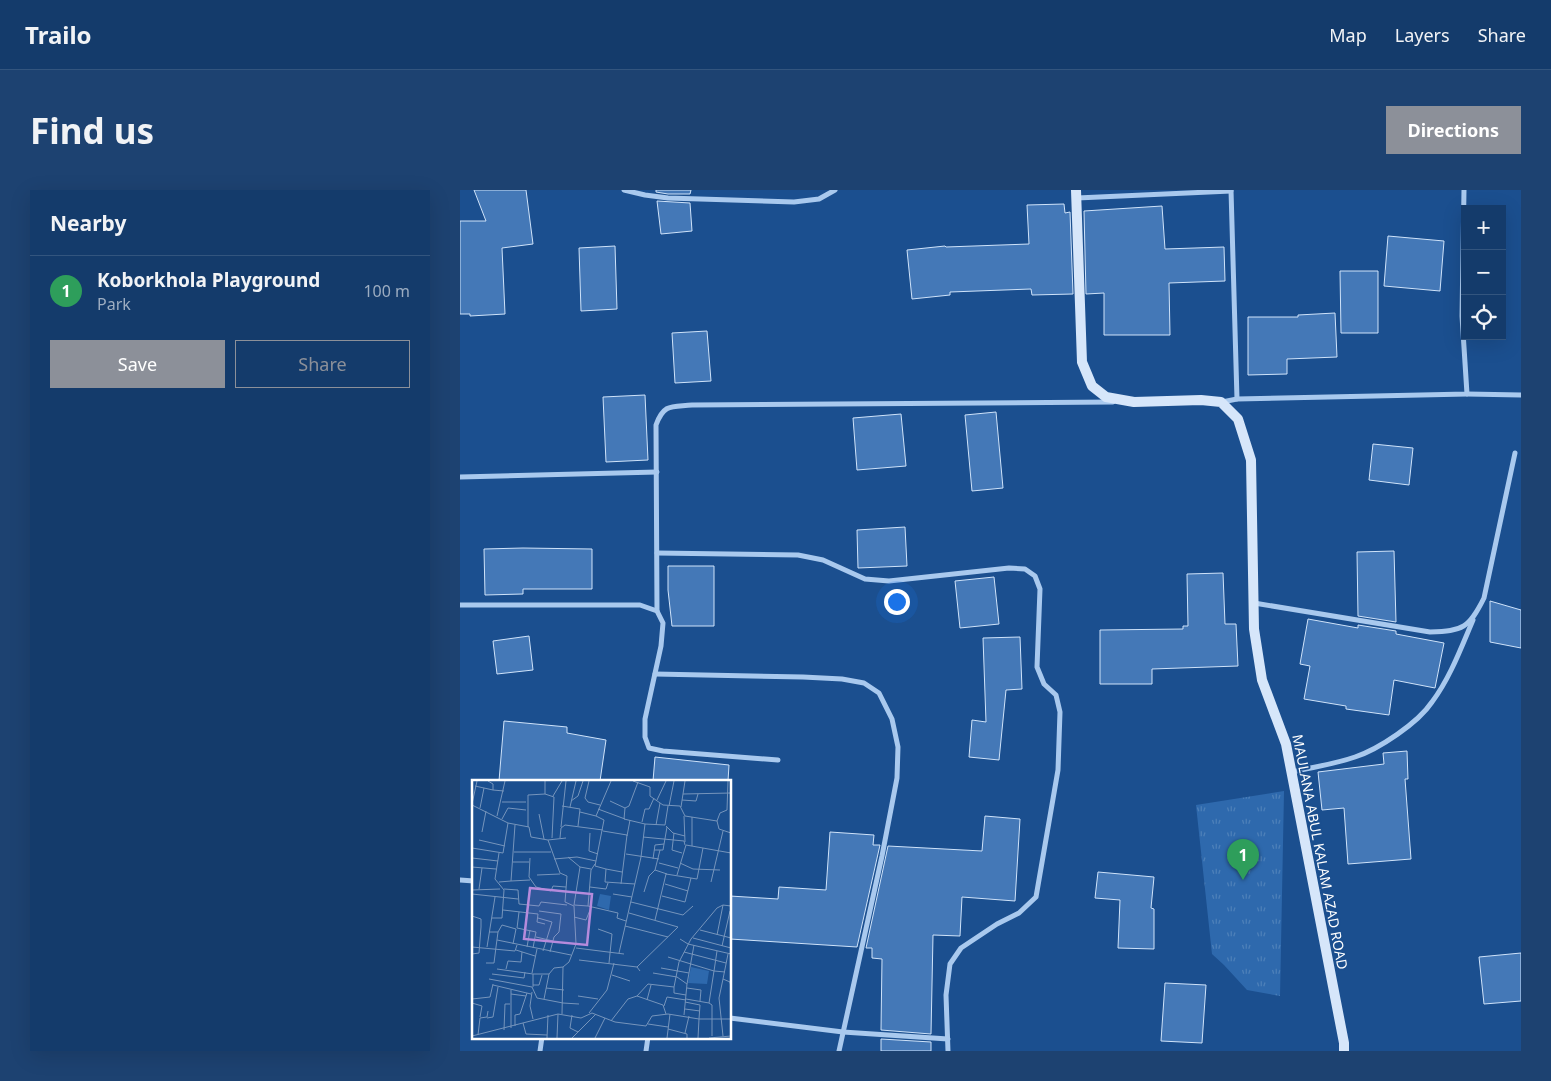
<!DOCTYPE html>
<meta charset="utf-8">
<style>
:root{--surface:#143b6b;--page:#1d4271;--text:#f1f3f6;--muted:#9dadc1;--line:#33557e;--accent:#8c9099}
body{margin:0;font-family:"Noto Sans",sans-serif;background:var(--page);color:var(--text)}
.controls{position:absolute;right:15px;top:15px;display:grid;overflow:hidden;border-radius:0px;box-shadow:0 5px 20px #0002}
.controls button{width:45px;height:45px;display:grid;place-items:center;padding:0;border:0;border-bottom:1px solid var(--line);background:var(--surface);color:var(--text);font:25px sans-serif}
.you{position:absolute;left:436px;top:411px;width:18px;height:18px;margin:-12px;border:4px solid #fff;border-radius:50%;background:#1a73e8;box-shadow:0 0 0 8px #1a73e833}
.badge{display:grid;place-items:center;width:32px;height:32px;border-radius:50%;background:var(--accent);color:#fff;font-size:16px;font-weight:700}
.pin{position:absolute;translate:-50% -41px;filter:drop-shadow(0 1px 2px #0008)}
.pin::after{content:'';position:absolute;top:26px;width:18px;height:15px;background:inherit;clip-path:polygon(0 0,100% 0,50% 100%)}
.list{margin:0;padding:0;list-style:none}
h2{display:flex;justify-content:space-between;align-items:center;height:65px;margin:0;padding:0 20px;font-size:21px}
h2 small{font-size:16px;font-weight:400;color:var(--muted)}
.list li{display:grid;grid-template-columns:32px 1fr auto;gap:15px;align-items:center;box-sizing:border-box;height:70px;padding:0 20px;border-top:1px solid var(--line)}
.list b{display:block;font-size:19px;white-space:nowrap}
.list p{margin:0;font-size:16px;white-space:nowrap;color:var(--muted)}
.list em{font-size:16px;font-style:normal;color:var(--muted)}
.actions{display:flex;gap:10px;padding:15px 20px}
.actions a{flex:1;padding:11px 0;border:1px solid var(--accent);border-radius:0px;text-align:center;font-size:18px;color:var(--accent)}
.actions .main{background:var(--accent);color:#fff}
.icon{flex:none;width:28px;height:28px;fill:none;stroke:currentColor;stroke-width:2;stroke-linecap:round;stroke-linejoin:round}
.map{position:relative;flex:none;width:1061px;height:861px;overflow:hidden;border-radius:0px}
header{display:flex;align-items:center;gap:30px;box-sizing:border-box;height:70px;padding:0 25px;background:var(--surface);border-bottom:1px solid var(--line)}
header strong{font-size:24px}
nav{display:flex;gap:28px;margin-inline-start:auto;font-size:18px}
.intro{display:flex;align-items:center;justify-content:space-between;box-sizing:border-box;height:120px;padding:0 30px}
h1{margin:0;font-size:35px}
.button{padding:12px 22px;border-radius:0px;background:var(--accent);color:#fff;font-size:18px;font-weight:700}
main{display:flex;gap:30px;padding:0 30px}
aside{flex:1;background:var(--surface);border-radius:0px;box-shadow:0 5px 20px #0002}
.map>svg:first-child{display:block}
</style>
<header>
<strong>Trailo</strong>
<nav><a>Map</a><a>Layers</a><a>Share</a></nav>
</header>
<div class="intro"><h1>Find us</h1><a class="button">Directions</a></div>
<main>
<aside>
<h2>Nearby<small></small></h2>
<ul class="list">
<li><span class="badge" style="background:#2e9e5b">1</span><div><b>Koborkhola Playground</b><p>Park</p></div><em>100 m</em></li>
</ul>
<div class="actions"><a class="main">Save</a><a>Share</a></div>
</aside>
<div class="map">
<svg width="1061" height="861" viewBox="0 0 1061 861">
<defs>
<pattern id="park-tufts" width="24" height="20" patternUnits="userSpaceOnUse" patternTransform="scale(1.25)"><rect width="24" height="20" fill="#2e69ad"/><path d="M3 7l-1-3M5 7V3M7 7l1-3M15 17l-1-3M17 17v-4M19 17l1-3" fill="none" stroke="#4d80b9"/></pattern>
</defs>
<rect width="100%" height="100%" fill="#1b4f8f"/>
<polygon fill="url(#park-tufts)" points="824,601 820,806 787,800 764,775 752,764 736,615"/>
<g fill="#4478b7" stroke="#cfe3fa">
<polygon points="14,0 66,0 73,54 42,58 45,124 10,126 10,124 0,124 0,31 26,31"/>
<polygon points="196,0 231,0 230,4 208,4 196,2"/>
<polygon points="197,11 230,13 232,41 201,44"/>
<polygon points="604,14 605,23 610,22 613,104 572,105 571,99 490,102 490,105 452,109 447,60 485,56 486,57 569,54 567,15"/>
<polygon points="702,16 705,59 764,57 765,91 709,93 710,145 644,145 644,103 626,104 624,21"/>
<polygon points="928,46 984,51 980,101 924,96"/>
<polygon points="155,56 157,119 121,121 119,58"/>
<polygon points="880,81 918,81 918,143 881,143"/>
<polygon points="875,123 877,167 827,169 827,184 788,185 788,127 838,127 838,125"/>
<polygon points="247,141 251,191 215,193 212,143"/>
<polygon points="185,205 188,270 146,272 143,207"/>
<polygon points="536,222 543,298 512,301 505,225"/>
<polygon points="441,224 446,276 397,280 393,228"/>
<polygon points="913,254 953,258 949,295 909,290"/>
<polygon points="445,337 447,376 398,378 397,340"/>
<polygon points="63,358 132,359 132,399 63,399 63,404 25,405 24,359"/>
<polygon points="934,361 936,432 898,426 897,362"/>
<polygon points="208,376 254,376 254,436 212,436 208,400"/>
<polygon points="763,383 765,434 776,434 778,476 692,479 692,494 640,494 640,440 723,439 723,436 728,436 727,384"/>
<polygon points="534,387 539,434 500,438 495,391"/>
<polygon points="1030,411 1061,420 1061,458 1030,452"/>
<polygon points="848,429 898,438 898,435 936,441 936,444 984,453 975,498 934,490 929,525 886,519 886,516 844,509 850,476 840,474"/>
<polygon points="69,446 73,480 37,484 33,451"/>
<polygon points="560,447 562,499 546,500 539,570 509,567 512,530 526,532 523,448"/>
<polygon points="44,531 107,537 107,543 146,550 140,591 39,591"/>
<polygon points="947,561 948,589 945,589 951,669 888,674 884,618 862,620 858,582 924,574 923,563"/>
<polygon points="195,567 269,575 268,591 193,591"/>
<polygon points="525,626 560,629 555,711 502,707 500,746 473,745 471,844 421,840 422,769 412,768 412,758 406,758 428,656 522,661"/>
<polygon points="370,642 414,645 413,655 420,655 397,757 270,749 270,706 318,709 319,697 366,700"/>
<polygon points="638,682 694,687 691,718 694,719 694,759 658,758 660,710 635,708"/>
<polygon points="1061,763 1061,811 1024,814 1019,767"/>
<polygon points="705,793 746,795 742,853 701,851"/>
<polygon points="421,849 471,852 471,861 421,861"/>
</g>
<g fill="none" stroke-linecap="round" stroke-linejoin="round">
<g stroke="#a9c9ee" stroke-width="5">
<polyline points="164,0 185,5 208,8 334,12 359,9 375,0"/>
<polyline points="771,0 777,209"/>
<polyline points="617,8 771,1"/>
<polyline points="1007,204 1061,205"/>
<polyline points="762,212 777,209 1007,204 1002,126 1004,0"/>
<polyline points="0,287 197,282"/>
<polyline points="197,363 338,365 363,370 405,389 429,391 549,378 565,379 575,386 580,399 577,477 584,494 596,505 600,522 598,580 576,707 559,723 537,734 501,758 490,774 486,805 488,861"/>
<path d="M794 413 970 442C1003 441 1009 438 1024 408L1055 263"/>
<polyline points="0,415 180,415 197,421 203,433 201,456 185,529 185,547 189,558 203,561 318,570"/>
<path d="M197 421 196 235C204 213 212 217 232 215L653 212"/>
<polyline points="195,484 343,487 382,489 404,493 419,503 432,529 438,557 437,588 422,666 379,861"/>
<path d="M832 582C853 577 875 574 895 567 919 559 958 533 972 512 990 488 1001 458 1013 430"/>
<polyline points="0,690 14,691"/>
<polyline points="270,828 383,842 488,849"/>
<polyline points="80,861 82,847"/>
<polyline points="186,861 188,847"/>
</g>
<polyline stroke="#d6e6fa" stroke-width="10" points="616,0 622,172 632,196 646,207 674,212 741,210 761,212 778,229 791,270 794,439 802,490 826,554 884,853 884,861"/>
</g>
<g text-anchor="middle" stroke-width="4" stroke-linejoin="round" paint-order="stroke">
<g font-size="14" fill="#fff" stroke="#1b4f8f">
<text transform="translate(860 662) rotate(79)" y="5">MAULANA ABUL KALAM AZAD ROAD</text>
</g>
</g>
<g transform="translate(12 590)">
<rect width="259" height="259" fill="#1b4f8f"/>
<path d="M128 114 139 116 137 130 125 126ZM219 187 237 191 235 204 216 203Z" fill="#2e69ad"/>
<path fill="none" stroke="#7695bc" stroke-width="1" d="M16 1 21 4V10L32 11M117 1 113 18 116 22 128 25M139 1 124 36 132 40 123 86 134 89 133 102 163 104M161 1 178 7V16L191 25 208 26 213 36 245 41 247 49 259 53M3 6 21 10M73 14 82 17 80 58M211 14 259 13M81 16 90 1M185 20 194 1M210 20 224 21 226 14M99 21 106 16 111 1M138 21 153 28 152 39 173 44 169 77 147 173M30 22H54M0 24 5 1M0 25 36 43 57 47 59 57 76 60 88 93 95 96 93 122 102 126 104 164 97 182 91 187 90 234M90 26 108 29 106 46M197 26 202 1M98 27 104 1M209 27 213 1M8 28 12 8M153 28 157 26 166 2M126 29 153 39M108 32 124 36M67 34 72 59M25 36 33 1M212 36 213 62M220 37V66M30 39 36 28 54 30M245 41 248 33 255 30 256 1M170 42 173 29H177L182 18M173 44 193 45 196 26M184 45 188 23M194 46 201 53 213 56M56 47V15L73 14V1M89 47 94 1M131 51 155 55 149 104M10 52 14 31M118 53 117 71 126 74M202 53 200 70 210 73M155 56 158 40M171 57 212 61 213 65M88 58 89 48 93 45 131 50M7 60 33 66M76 60 94 58M0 68 31 73 36 43M182 70H191L195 47M188 70 183 90 195 94M42 72H79M154 74 187 79M96 77 108 87 119 89M0 78 26 81M58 78 57 97 64 107 79 111 81 106 94 107M82 79 105 77 124 81M181 79 183 65 192 64M41 82H57M187 83 206 88M208 83 221 89 248 90M0 87 24 89M134 89 150 92M65 95 88 94M205 95 214 65 259 73M39 101 58 100M27 102 39 101 43 45M239 102 251 51M193 104 216 111M118 107 134 109 136 103M7 109 10 88M32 109 46 110 47 124 67 126M0 110 28 109M172 112 177 96 183 90M0 114 46 119M141 114 160 117M190 116 213 122 219 98M159 122 211 135 221 126M102 125 116 126 119 90 123 84M102 125 108 87M67 126 69 122 95 125M116 126 146 133 145 138 154 141M31 130 66 134 65 142 73 144M67 131 89 134 87 152 82 157 78 172M157 133 206 147 165 187 168 191M0 136 9 139V147L7 173 0 174M102 137 114 140 118 130M20 138H30L32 110 23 99 27 73M66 138 80 142 71 171M183 140 194 94 225 99 231 68M153 146 196 157M45 148 64 152 61 168M45 148 47 132M126 149 140 154 137 183M228 150 259 158M17 152H26L30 145 44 149 41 164M245 155 251 125 259 126M64 157 81 161M221 158 259 168M208 159 216 164 259 174M25 160 99 175M250 166 258 131M0 167 43 171 45 165M15 167 23 117M24 167 26 152M55 167 58 150M104 168 152 174M44 170 63 176M245 171 242 191 253 192M212 172 254 183M256 174 251 199 258 202 259 207M196 177 242 191 237 223 240 225V256M107 180 165 187M14 183H22L24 167M189 188 217 193M25 189 61 194V207M34 189 36 181 49 182 50 172M60 193 65 169M181 193 205 197 215 204 212 235M20 194 52 198 53 192M61 194H77M140 195 158 201M17 199 60 207 65 218 91 223M215 204 222 165M21 205 59 214M61 205H67L70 195M202 207V213L214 215M74 208 92 210M215 208 229 210 228 221M60 212 58 226 61 239M39 214 54 216M106 216 126 219M165 216 176 204 202 207 207 182 219 159 245 128 251 125M0 219 18 217 21 204M72 219 77 194 82 188 91 187M214 219 237 223M175 220 179 205M213 222 228 225 227 239M0 223 10 226 8 237M91 223 107 224M192 226 195 217 214 220M213 229 228 231M117 233 135 210 142 183M100 235 98 248 106 252M15 238 21 237 26 207M139 241 156 219 165 216 191 225 194 234M51 243 54 254 75 255M176 244 196 247M43 246V235L48 234 55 213M39 248V210M196 249 215 254V258M32 250 33 224H38M213 253 217 236M6 255 8 238 15 237 16 231M0 256 86 234 109 238 120 233 143 242 174 246 180 236 196 234 227 239H259M251 256 247 218 251 199M75 258 76 235M85 258 86 234M100 258 124 234M123 258 133 238M195 258 198 234M226 258 227 239M237 258 259 256"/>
<path fill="#b68bdc" fill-opacity="0.15" stroke="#b68bdc" stroke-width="2.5" d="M58 108 120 114 115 165 52 159Z"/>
<rect width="259" height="259" fill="none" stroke="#fff" stroke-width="2.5"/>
</g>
</svg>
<div class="controls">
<button>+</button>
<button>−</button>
<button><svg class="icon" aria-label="locate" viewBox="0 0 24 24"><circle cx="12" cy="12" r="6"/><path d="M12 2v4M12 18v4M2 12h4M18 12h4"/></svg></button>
</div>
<div class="you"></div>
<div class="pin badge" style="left:783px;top:690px;background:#2e9e5b">1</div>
</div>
</main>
